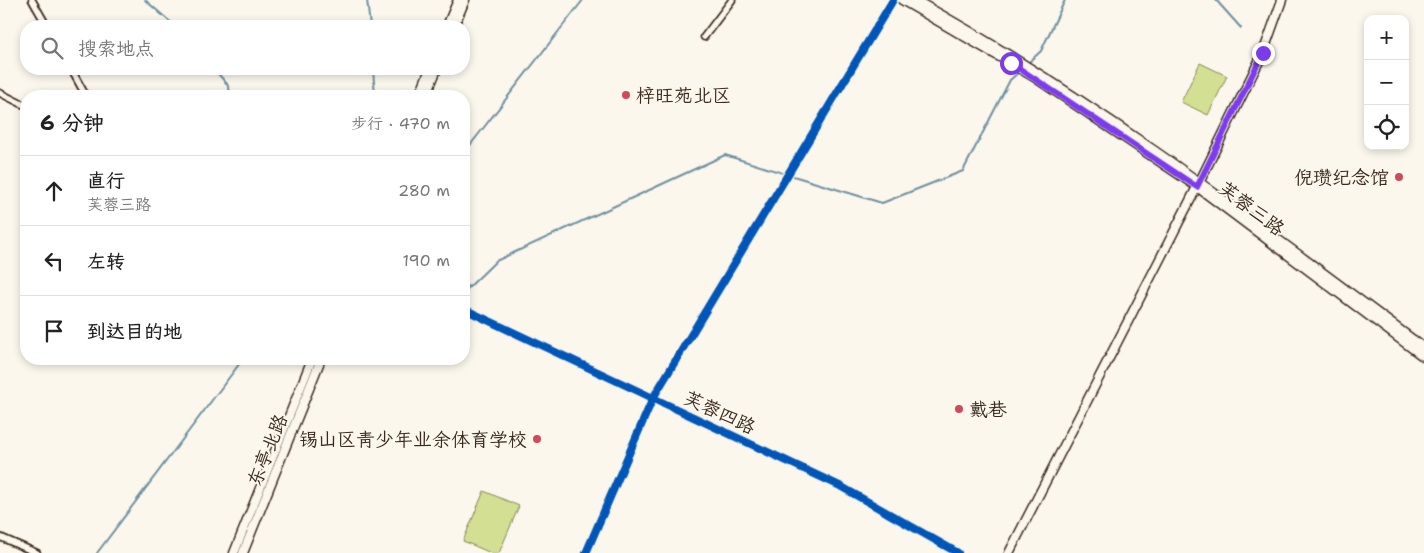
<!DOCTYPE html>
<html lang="zh">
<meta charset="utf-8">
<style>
:root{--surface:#fff;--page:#f2f2f2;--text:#222;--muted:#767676;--line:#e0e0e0}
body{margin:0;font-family:"Shantell Sans","LXGW WenKai TC",sans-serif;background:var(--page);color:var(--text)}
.controls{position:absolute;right:15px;top:15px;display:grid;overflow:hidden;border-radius:10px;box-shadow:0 2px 8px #0003}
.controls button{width:45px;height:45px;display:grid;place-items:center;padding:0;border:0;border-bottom:1px solid var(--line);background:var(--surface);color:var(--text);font:25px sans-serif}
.stop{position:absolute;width:15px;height:15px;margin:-11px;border:4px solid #7c3aed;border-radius:50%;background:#fff}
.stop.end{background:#7c3aed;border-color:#fff;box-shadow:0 1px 5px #0008}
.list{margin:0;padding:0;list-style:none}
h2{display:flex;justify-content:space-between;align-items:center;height:65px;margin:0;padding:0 20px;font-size:21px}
h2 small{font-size:16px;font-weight:400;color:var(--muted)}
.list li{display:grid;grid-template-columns:32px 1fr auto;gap:15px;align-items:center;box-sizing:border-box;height:70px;padding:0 20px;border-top:1px solid var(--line)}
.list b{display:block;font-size:19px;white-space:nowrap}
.list p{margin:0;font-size:16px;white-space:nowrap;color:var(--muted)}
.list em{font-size:16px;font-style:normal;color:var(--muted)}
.icon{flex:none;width:28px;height:28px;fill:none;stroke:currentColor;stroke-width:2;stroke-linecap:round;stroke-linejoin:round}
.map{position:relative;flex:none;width:1424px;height:553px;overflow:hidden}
.search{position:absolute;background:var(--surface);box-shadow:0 2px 8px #0003;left:20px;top:20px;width:450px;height:55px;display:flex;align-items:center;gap:12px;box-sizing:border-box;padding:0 18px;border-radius:20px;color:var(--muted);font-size:19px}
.panel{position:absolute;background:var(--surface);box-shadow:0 2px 8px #0003;left:20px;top:90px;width:450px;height:275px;border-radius:20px}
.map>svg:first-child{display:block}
</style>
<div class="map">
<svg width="1424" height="553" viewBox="0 0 1424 553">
<rect width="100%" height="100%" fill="#fbf7ec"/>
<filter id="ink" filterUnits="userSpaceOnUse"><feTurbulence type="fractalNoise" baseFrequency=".02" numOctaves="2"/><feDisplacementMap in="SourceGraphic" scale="10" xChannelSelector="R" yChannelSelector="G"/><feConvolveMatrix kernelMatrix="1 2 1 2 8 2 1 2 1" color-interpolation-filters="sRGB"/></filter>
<g filter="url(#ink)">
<g fill="#d3df92" stroke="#878458">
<polygon points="1200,63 1227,76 1208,115 1181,102"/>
<polygon points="484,491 519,506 499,553 491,553 463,541"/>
</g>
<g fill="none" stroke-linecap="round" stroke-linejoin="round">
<g stroke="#7090a0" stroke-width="2">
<polyline points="145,0 175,26"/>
<polyline points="367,0 370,26"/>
<polyline points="1216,0 1241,28"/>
<polyline points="1028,63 1041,51 1065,0"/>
<polyline points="214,69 227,84 232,96"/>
<polyline points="373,69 375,96"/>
<polyline points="464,153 583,0"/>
<polyline points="790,175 882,203 963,171 1010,80 1019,72"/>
<polyline points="464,285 469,287"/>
<polyline points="464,292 496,261 725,155 786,174"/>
<polyline points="97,553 243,359"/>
</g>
<defs>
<g id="minor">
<polyline points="32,0 47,26"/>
<polyline points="704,37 732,0"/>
<polyline points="71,69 86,96"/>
<polyline points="0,93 26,106"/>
<polyline points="464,309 840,486 958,553"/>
<polyline points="0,537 37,553"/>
<polyline points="586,553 653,398 893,0"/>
</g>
<g id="major">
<polyline points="902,0 1034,77 1196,186 1424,357"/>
<path d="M915 0C1096 100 1259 225 1424 348"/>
<polyline points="447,26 458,0"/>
<polyline points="454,26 465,0"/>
<polyline points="419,96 430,69"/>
<polyline points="426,96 437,69"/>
<polyline points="234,553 312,359"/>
<polyline points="243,553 321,359"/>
<polyline points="1009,553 1200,181 1263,53 1282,0"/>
</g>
</defs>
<use href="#minor" stroke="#3b2a1e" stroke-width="9"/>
<use href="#major" stroke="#3b2a1e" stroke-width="11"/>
<use href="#minor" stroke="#fbf7ec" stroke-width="5.5"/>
<use href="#major" stroke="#fbf7ec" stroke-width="8"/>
<defs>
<g id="cycleway">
<polyline points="464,309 840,486 958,553"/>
<polyline points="586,553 653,398 893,0"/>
</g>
</defs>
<use href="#cycleway" stroke="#fbf7ec" stroke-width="11"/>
<use href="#cycleway" stroke="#0057b8" stroke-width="8"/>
</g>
</g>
<g fill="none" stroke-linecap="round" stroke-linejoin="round" filter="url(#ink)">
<polyline stroke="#7c3aed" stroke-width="6" points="1011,63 1197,187 1263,53"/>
</g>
<g fill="#d1495b" stroke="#fbf7ec" stroke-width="2">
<circle cx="626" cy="95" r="5"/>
<circle cx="1399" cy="177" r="5"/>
<circle cx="959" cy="409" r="5"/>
<circle cx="537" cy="439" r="5"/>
</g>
<g text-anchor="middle" stroke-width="4" stroke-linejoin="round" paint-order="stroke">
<g font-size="19" fill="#3b2a1e" stroke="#fbf7ec" text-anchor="start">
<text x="636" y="102">梓旺苑北区</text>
<text x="1389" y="184" text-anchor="end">倪瓒纪念馆</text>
<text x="969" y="416">戴巷</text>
<text x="527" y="446" text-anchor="end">锡山区青少年业余体育学校</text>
</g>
<g font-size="19" fill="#3b2a1e" stroke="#fbf7ec">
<text transform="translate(1252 208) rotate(37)" y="7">芙蓉三路</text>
<text transform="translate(720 412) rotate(25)" y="7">芙蓉四路</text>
<text transform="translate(267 450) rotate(-68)" y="7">东亭北路</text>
</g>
</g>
</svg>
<div class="controls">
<button>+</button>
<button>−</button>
<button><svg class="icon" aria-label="locate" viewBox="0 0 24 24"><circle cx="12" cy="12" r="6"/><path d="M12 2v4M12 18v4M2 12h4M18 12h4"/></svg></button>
</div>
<div class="stop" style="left:1011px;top:63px"></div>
<div class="stop end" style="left:1263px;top:53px"></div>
<div class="search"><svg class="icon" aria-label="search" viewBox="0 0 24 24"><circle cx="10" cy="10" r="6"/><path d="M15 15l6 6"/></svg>搜索地点</div>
<section class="panel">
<h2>6 分钟<small>步行 · 470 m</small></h2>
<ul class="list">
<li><svg class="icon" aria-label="ahead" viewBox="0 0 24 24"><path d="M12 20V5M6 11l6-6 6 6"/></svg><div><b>直行</b><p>芙蓉三路</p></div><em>280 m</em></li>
<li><svg class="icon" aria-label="left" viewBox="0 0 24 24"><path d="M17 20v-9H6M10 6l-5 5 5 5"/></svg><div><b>左转</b></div><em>190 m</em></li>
<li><svg class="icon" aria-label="arrive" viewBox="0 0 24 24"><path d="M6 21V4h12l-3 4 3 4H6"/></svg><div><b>到达目的地</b></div></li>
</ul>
</section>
</div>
